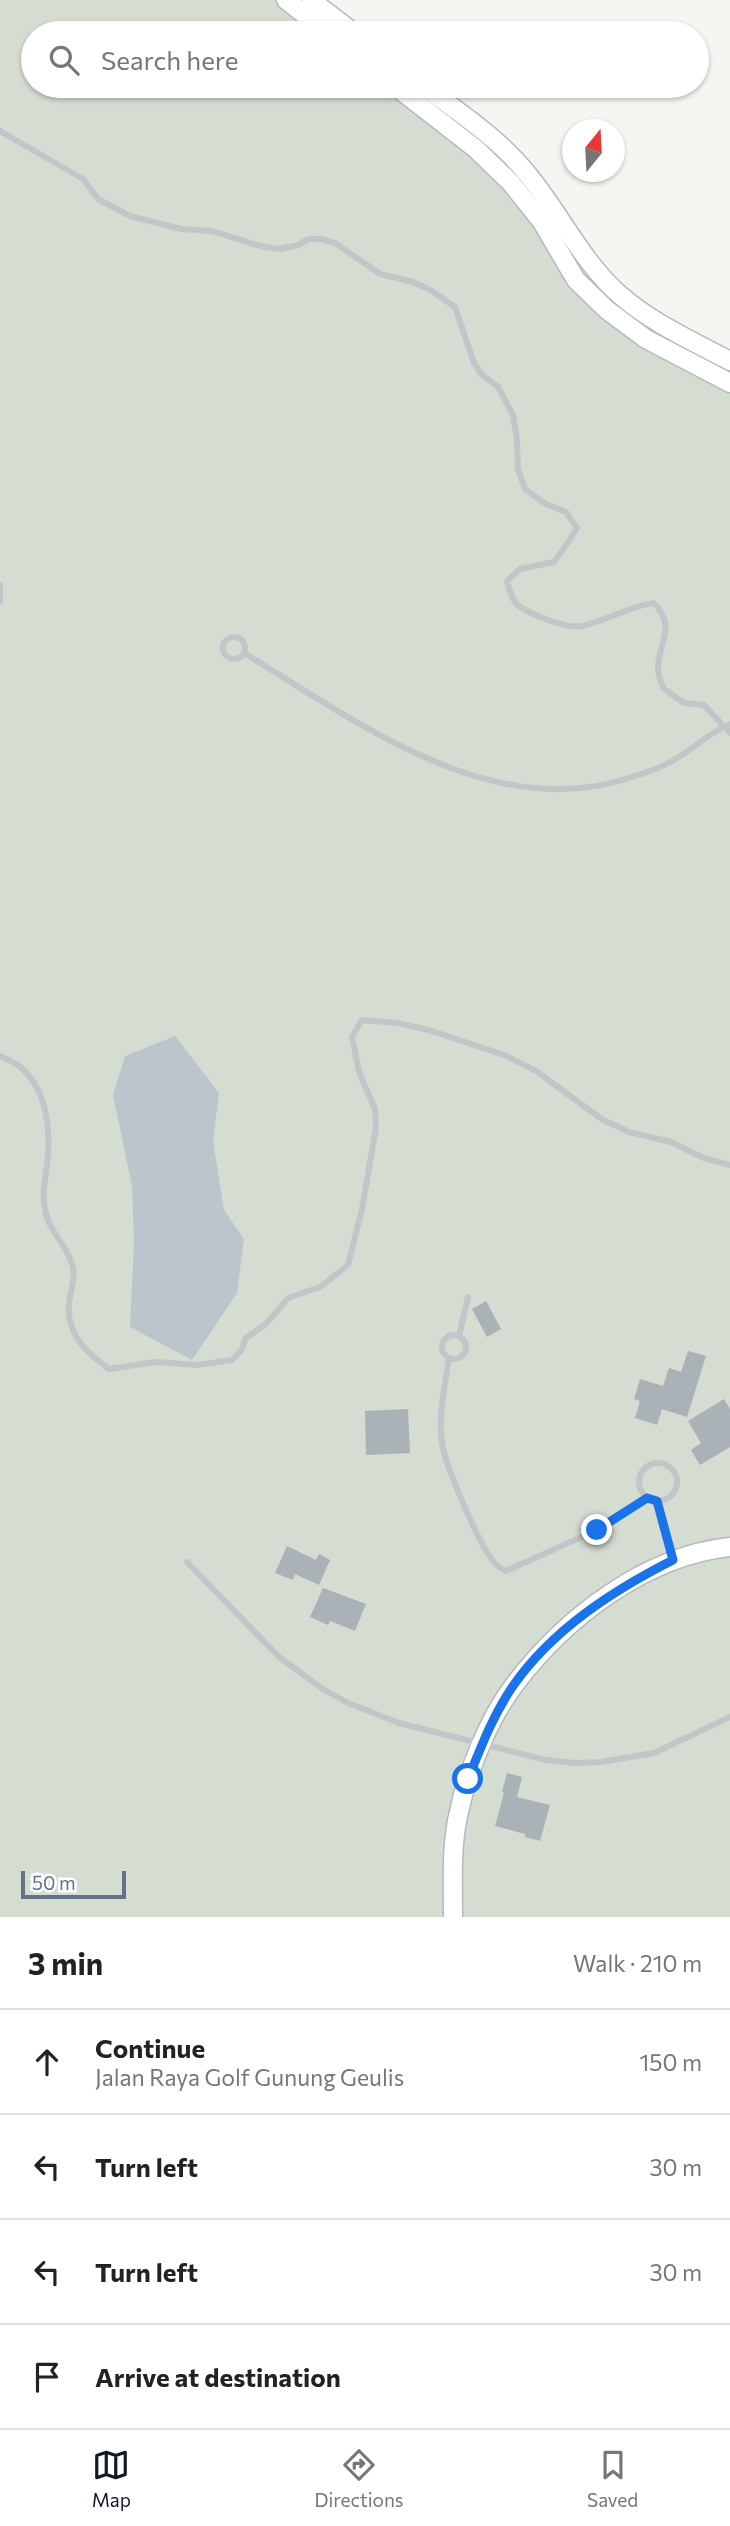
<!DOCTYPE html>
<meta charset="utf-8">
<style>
:root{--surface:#fff;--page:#f2f2f2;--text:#222;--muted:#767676;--line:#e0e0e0;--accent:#111827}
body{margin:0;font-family:Commissioner,sans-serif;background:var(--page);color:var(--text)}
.compass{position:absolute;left:562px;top:119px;width:63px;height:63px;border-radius:50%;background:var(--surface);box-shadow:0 2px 5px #0004;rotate:18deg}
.scale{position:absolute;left:21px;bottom:18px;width:105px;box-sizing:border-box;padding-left:7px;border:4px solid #637383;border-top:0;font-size:19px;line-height:24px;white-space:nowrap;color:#637383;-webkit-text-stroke:5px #fff;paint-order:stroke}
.stop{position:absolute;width:21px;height:21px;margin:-16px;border:5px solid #1a73e8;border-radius:50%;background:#fff}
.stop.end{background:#1a73e8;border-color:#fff;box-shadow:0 2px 7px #0008}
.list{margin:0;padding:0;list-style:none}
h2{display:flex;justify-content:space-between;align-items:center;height:91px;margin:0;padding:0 28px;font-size:30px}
h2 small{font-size:23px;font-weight:400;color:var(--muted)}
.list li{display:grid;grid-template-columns:46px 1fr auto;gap:21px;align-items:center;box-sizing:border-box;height:105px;padding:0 28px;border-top:2px solid var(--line)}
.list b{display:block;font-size:26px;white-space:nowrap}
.list p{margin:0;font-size:23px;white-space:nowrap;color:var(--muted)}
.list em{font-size:23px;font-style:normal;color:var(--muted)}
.icon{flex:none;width:38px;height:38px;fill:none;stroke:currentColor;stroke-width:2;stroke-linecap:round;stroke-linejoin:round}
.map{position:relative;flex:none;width:730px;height:1917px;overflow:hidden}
.search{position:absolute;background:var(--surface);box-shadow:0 2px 5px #0004;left:21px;right:21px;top:21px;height:77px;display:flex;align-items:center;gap:18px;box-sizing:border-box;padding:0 24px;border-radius:38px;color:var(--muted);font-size:26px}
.sheet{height:511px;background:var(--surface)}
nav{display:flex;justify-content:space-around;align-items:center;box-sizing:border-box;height:98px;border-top:2px solid var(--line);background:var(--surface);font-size:19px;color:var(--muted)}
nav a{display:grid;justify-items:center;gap:4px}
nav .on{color:var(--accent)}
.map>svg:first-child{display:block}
</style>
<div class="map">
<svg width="730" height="1917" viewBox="0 0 730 1917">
<rect width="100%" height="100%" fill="#f5f5f1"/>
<polygon fill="#d5dcd2" points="0,0 313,0 356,33 33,33 33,86 424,86 497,143 622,297 730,361 730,1917 0,1917"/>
<polygon fill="#bbc6cc" points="175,1036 219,1093 213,1141 224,1210 244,1239 237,1293 192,1360 130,1327 134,1243 132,1186 113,1095 125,1056"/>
<g fill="#aab1b7">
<polygon points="486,1301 501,1329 487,1337 472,1309"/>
<polygon points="688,1351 706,1356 687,1417 662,1409 657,1425 635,1418 640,1401 634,1399 640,1379 663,1386 669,1368 681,1372"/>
<polygon points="724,1399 730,1409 730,1447 700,1465 691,1450 701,1443 688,1421"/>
<polygon points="408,1409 410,1453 366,1455 365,1411"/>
<polygon points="287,1546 316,1560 319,1554 330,1560 319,1585 295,1574 293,1580 275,1573"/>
<polygon points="323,1588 366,1604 355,1631 330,1621 328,1625 310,1617"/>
<polygon points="507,1773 522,1777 517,1797 550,1805 540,1841 525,1837 525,1834 495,1826 504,1793 502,1792"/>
</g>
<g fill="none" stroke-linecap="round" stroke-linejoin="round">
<defs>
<g id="secondary">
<polyline points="286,0 328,33"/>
<polyline points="311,0 354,33"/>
<polyline points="395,86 476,149 511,183 542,222 576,280 607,310 646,339 730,383"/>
<path d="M424 86C460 113 501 140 529 176 560 214 583 263 620 295 652 323 692 341 730 361"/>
<path d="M453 1917C453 1884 451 1848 458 1816 467 1773 488 1719 515 1684 565 1618 645 1556 730 1547"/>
</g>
</defs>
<use href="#secondary" stroke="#b4b9be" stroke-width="21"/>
<g stroke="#c2c6c9" stroke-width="6">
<path d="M0 131 83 179 98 199 130 216 181 229 212 231 260 246 279 249 298 245 309 239H321L335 243 380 274 413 282 432 291 455 307 474 363 482 375 498 387 513 415 517 440 518 469 525 489 546 504 566 512 577 528 569 541 554 562 520 569 507 581C509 588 511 596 515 602 524 613 567 629 581 626 607 621 629 606 654 603 676 627 660 640 658 666 657 673 661 681 663 688L684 703 704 705 730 733"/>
<polyline points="0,585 0,602"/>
<circle cx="234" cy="648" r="11"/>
<path d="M244 653C358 722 492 825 632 777 645 773 660 768 672 761 692 750 709 733 730 724"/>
<path d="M0 1056C6 1059 14 1062 19 1066 48 1089 51 1132 47 1166 45 1181 42 1194 45 1209 48 1231 68 1246 73 1267 76 1281 70 1290 69 1304 66 1334 87 1353 109 1369L156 1362 197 1365 232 1360 241 1351 246 1338 266 1324 288 1298 320 1287 348 1265 362 1209 376 1128 375 1109 359 1072 352 1037 362 1020 398 1023 432 1031 504 1055 536 1071 603 1120 629 1132 671 1142 704 1158 730 1165"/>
<circle cx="454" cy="1347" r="12"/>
<polyline points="459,1336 468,1297"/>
<path d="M449 1358C445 1386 438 1415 442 1443 445 1465 479 1544 493 1561 496 1566 501 1568 506 1571L597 1530 647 1498"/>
<circle cx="658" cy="1482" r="19"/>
<polyline points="657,1501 672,1558"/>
<polyline points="187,1562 279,1657 323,1689 346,1702 399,1723 546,1760 575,1763 601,1762 654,1753 730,1717"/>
</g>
<use href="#secondary" stroke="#fff" stroke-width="18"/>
</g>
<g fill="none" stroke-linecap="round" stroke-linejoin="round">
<path stroke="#1a73e8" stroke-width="9" d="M468 1779C481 1747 493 1715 513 1686 552 1630 612 1591 673 1560L657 1501 647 1498 597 1530"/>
</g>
</svg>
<svg class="compass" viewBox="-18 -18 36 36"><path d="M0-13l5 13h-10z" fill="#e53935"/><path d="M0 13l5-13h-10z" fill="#767676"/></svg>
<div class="scale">50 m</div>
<div class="stop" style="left:468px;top:1779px"></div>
<div class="stop end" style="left:597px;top:1530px"></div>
<div class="search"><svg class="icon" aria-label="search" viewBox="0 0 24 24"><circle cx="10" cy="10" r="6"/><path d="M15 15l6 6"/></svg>Search here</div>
</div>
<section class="sheet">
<h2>3 min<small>Walk · 210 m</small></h2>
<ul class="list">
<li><svg class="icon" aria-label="ahead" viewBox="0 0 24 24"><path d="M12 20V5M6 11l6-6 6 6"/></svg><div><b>Continue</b><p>Jalan Raya Golf Gunung Geulis</p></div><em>150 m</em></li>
<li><svg class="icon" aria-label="left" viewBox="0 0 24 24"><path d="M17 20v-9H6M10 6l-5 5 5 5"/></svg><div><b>Turn left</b></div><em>30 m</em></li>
<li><svg class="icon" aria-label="left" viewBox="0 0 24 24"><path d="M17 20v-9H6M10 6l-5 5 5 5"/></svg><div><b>Turn left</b></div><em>30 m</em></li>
<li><svg class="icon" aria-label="arrive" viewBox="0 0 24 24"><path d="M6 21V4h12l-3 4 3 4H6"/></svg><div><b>Arrive at destination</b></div></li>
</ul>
</section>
<nav>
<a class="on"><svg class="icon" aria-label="map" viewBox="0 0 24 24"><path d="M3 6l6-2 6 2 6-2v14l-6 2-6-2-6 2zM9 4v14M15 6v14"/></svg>Map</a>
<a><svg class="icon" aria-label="directions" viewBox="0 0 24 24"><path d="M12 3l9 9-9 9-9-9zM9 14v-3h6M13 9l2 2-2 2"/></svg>Directions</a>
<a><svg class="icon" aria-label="saved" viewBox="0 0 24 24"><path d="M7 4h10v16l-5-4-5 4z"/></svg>Saved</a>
</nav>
